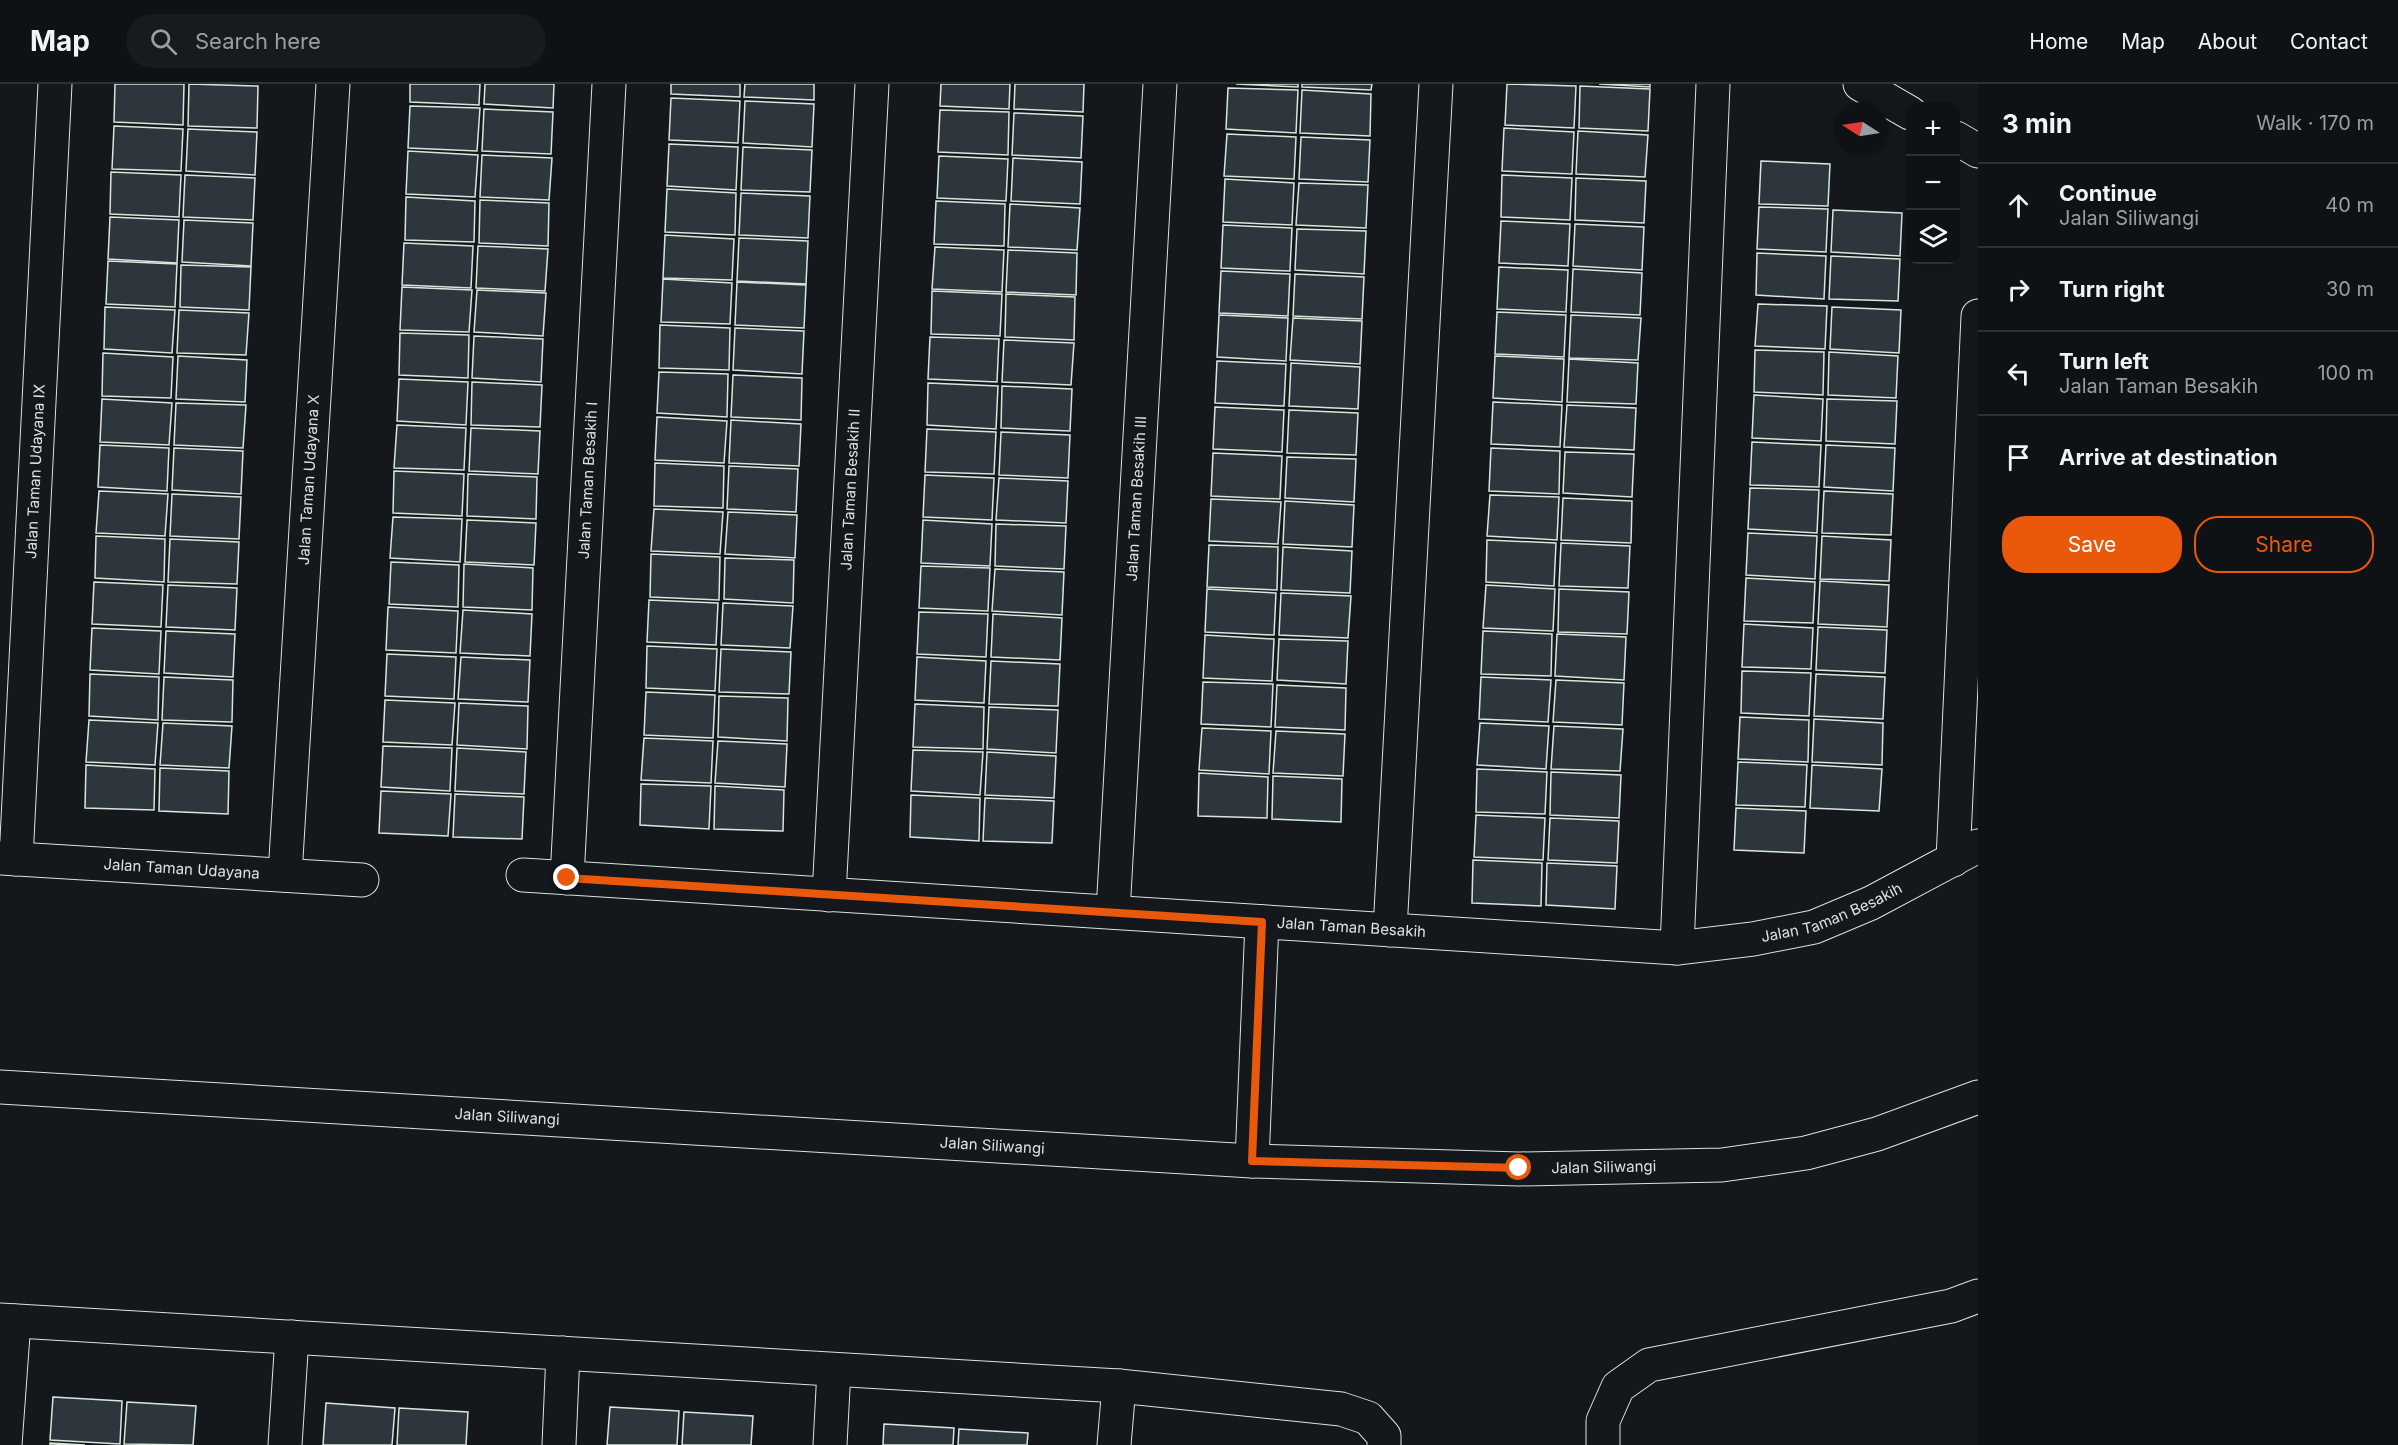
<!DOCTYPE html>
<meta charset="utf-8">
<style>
:root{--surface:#0f1215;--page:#181b1e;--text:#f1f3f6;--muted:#9b9ea0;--line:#2f3234;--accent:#ea580c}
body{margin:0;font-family:Inter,sans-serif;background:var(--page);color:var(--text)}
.controls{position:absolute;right:18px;top:18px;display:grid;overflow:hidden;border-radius:12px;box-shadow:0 3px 9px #0003}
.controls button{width:54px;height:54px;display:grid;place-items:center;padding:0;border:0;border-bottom:2px solid var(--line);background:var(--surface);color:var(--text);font:30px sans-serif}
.compass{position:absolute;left:1834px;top:18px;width:54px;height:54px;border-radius:50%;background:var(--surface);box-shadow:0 3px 9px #0003;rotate:282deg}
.stop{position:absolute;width:18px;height:18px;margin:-14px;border:4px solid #ea580c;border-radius:50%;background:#fff}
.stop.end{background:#ea580c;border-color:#fff;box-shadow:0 2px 6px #0008}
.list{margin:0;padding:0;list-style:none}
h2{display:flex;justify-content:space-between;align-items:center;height:78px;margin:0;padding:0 24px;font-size:26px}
h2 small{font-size:20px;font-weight:400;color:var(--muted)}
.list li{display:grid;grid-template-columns:39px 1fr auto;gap:18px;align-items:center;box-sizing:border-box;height:84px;padding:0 24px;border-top:2px solid var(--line)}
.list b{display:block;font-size:22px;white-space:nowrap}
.list p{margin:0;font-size:20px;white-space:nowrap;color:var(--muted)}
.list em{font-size:20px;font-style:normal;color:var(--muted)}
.actions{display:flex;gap:12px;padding:18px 24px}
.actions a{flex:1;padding:14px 0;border:2px solid var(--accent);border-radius:24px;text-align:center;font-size:21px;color:var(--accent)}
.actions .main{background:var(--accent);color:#fff}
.icon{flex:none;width:33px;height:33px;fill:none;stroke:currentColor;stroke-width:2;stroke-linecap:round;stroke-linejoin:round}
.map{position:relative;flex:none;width:1978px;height:1361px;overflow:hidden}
header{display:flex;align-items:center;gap:36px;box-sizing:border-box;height:84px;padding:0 30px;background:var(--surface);border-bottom:2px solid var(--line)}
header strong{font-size:28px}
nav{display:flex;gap:33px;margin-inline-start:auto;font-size:21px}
.search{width:420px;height:54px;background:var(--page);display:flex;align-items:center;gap:15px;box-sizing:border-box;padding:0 21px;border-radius:33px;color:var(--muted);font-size:22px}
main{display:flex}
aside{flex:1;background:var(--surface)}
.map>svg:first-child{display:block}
</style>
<header>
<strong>Map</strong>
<div class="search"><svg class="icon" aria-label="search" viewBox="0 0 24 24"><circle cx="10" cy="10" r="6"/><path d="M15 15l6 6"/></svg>Search here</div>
<nav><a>Home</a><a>Map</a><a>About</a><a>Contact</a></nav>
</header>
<main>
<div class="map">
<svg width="1978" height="1361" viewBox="0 0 1978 1361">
<rect width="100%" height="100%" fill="#14181c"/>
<g fill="#2c363c" stroke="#d8e6dc" stroke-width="1.5">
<polygon points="115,0 184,0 183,41 114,38"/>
<polygon points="189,0 258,2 257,44 188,42"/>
<polygon points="410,0 480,0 479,21 410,18"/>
<polygon points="485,0 554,0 553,24 484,20"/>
<polygon points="671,0 740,0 740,13 671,10"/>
<polygon points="745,0 814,0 814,16 744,13"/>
<polygon points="941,0 1010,0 1009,25 940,22"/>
<polygon points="1015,0 1084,0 1083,28 1014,25"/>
<polygon points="1236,0 1298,0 1298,3"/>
<polygon points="1302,0 1372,0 1371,6 1302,3"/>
<polygon points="1507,0 1576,2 1574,44 1505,41"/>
<polygon points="1599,0 1650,0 1650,3"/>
<polygon points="1580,2 1650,5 1648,47 1579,44"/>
<polygon points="1228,4 1298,6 1296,49 1226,45"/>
<polygon points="1302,6 1371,10 1370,52 1300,49"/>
<polygon points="671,14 740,17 738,59 669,56"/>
<polygon points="745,17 814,20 812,63 743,59"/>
<polygon points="410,22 480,24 477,67 408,64"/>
<polygon points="484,25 553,28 551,70 482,67"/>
<polygon points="940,26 1009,28 1008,71 938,68"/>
<polygon points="1014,29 1083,32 1081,74 1012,71"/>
<polygon points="114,42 183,45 181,87 112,85"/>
<polygon points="1504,44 1574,48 1572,90 1502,87"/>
<polygon points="188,45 257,48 255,91 186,87"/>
<polygon points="1578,47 1648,51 1645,93 1576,90"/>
<polygon points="1227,50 1296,53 1294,95 1224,92"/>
<polygon points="1301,53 1370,56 1368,98 1299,95"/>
<polygon points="669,60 738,63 736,106 667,102"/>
<polygon points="743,63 812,66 810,108 741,106"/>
<polygon points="408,67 478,71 475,113 406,110"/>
<polygon points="482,71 552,74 549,116 480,113"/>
<polygon points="939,72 1008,75 1006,117 937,114"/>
<polygon points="1013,74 1082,78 1080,120 1011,117"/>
<polygon points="1761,77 1830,80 1828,122 1759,120"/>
<polygon points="111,88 181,91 179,133 110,130"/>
<polygon points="185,91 255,94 253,136 183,133"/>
<polygon points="1502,91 1572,94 1570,136 1501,133"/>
<polygon points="1576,94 1646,97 1644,139 1575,136"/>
<polygon points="1225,95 1294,99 1292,141 1223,138"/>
<polygon points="1299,99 1368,101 1366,144 1296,141"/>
<polygon points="667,105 736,109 735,151 665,148"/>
<polygon points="741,109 810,112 808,154 739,151"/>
<polygon points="406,113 475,117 474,158 405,156"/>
<polygon points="480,116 549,119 548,162 479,159"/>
<polygon points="936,117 1005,120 1004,162 934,160"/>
<polygon points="1010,120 1080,124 1077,166 1008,163"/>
<polygon points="1759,123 1828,125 1826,168 1757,165"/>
<polygon points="1833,126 1902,129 1900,172 1831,168"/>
<polygon points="110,133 179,136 177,179 108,175"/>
<polygon points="184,136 253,139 251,182 182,178"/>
<polygon points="1501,137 1570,140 1568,182 1499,179"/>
<polygon points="1575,140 1644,143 1642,186 1573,182"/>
<polygon points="1223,141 1292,144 1290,187 1221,184"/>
<polygon points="1297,145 1366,147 1364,190 1295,186"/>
<polygon points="665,151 734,155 732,196 663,194"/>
<polygon points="739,154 808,157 806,200 737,197"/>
<polygon points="404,159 473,162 471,204 402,201"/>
<polygon points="478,162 548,165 545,207 476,204"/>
<polygon points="935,163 1004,166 1002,208 932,205"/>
<polygon points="1008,166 1077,169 1076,211 1006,208"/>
<polygon points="1757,169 1826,172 1824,215 1756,211"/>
<polygon points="1831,172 1900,175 1898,217 1829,215"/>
<polygon points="108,177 177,180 175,223 106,220"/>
<polygon points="181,181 251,183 249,226 180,223"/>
<polygon points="1499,183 1568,186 1566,228 1497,225"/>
<polygon points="1573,185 1642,189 1640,231 1571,228"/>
<polygon points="1221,187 1290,190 1288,232 1219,229"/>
<polygon points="1295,190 1364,193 1362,235 1293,232"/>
<polygon points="663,195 732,199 730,240 661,238"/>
<polygon points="737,198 806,201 804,244 735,241"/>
<polygon points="402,203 472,206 469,248 400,246"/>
<polygon points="477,206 546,209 543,252 474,248"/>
<polygon points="932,207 1002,210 1000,252 931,250"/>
<polygon points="1006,210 1075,213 1074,256 1005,253"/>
<polygon points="1758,220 1827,222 1825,265 1755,262"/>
<polygon points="105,223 175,226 172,269 104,265"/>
<polygon points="1832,223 1901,226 1899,269 1830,265"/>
<polygon points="179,226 249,229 246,271 177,269"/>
<polygon points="1497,228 1566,231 1564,273 1495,270"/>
<polygon points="1219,231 1288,234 1286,277 1217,273"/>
<polygon points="1571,231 1641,234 1638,276 1569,274"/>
<polygon points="1293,234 1362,237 1360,280 1290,276"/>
<polygon points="660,241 730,244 729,286 659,284"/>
<polygon points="735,244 804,247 802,290 733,286"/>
<polygon points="400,249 469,251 468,294 399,291"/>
<polygon points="474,252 543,255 541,298 472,294"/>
<polygon points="930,253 999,255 997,298 928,295"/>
<polygon points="1004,256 1074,259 1071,301 1002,298"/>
<polygon points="1755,266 1824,268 1823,311 1754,308"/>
<polygon points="1829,268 1898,272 1896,314 1828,311"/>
<polygon points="103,269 173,273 171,314 102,312"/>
<polygon points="178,272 247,276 245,318 176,315"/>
<polygon points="1495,272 1564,275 1562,318 1493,314"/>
<polygon points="1569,275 1638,279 1636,320 1567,318"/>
<polygon points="1217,277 1286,280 1284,322 1215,319"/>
<polygon points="1291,279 1360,283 1358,325 1289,322"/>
<polygon points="659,288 728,290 727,333 657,329"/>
<polygon points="733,291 802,294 801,336 731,333"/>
<polygon points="399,295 468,298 466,341 397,337"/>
<polygon points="472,298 542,301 540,343 471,341"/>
<polygon points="928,299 998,302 996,345 927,341"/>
<polygon points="1002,302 1072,305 1070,347 1001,344"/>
<polygon points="1754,311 1823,315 1821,357 1752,354"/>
<polygon points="102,315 172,319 169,361 100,358"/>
<polygon points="1827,315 1897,317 1895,360 1826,357"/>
<polygon points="1493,318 1562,321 1560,363 1491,360"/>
<polygon points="176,319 246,321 243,364 174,361"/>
<polygon points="1567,321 1636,324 1634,366 1564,363"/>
<polygon points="1215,323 1284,326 1282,368 1213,365"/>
<polygon points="1289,326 1358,329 1356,371 1287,369"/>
<polygon points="657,333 727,337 724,379 655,376"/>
<polygon points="731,336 801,340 799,382 729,379"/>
<polygon points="397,341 466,344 464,386 394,384"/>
<polygon points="471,344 540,347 538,390 469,387"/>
<polygon points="927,345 996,348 994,390 925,388"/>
<polygon points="1001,348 1070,351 1068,394 999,391"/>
<polygon points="1752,358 1821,361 1819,403 1750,401"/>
<polygon points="100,361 169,364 167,407 98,403"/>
<polygon points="1826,361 1895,364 1893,407 1824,403"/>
<polygon points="174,364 243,367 241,410 172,406"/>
<polygon points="1491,364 1560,367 1559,410 1489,407"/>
<polygon points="1565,368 1634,370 1632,413 1563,409"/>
<polygon points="1213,369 1282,372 1280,415 1211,412"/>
<polygon points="1287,373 1356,375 1354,418 1285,414"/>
<polygon points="655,379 724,382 723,424 654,422"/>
<polygon points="729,382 798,385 796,428 727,425"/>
<polygon points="394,387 464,390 462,432 393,429"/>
<polygon points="468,390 537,393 536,435 467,432"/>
<polygon points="925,391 994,394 992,436 923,433"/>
<polygon points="999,394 1068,397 1066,439 996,436"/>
<polygon points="1750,404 1819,406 1817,449 1748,445"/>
<polygon points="99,407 168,410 165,452 96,449"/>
<polygon points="1824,407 1893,410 1891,451 1822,449"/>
<polygon points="172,410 241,413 239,455 170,452"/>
<polygon points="1490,411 1559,413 1557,456 1487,452"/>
<polygon points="1563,414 1632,417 1631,459 1561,456"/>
<polygon points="1211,415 1281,418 1278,460 1209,457"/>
<polygon points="1285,417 1354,421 1352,463 1283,460"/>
<polygon points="654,425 723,428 720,470 651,467"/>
<polygon points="728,428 797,431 795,474 725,470"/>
<polygon points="393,433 462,435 460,478 390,474"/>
<polygon points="467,436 536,439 534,481 465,478"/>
<polygon points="923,436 992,440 990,482 921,479"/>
<polygon points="996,440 1066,442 1064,485 995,482"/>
<polygon points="1748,449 1817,452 1815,495 1746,491"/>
<polygon points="96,452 165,455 164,498 95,494"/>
<polygon points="1822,452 1891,456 1889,497 1820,495"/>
<polygon points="170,455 239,458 237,500 168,498"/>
<polygon points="1487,456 1556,459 1554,502 1486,498"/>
<polygon points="1561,459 1630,462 1628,504 1559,502"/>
<polygon points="1209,461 1278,463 1277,506 1207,503"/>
<polygon points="1283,463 1352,467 1350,509 1281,506"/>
<polygon points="651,470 720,473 719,516 650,513"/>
<polygon points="725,474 794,476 793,519 724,515"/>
<polygon points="391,478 459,481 458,523 389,520"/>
<polygon points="464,480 533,484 532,526 463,523"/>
<polygon points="921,482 990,484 988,527 919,524"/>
<polygon points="995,485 1064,488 1062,531 992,527"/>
<polygon points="1746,494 1815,498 1813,539 1744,537"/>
<polygon points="1820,497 1889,501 1887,543 1818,540"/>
<polygon points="94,498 163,501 161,543 92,540"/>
<polygon points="168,501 237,504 235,546 166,543"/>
<polygon points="1486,501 1555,505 1553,547 1483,544"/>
<polygon points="1207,505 1276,509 1274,551 1205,548"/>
<polygon points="1559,505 1629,508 1627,550 1558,548"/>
<polygon points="1281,509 1351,512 1348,554 1279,551"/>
<polygon points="649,516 718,519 716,561 647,558"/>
<polygon points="723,519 793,522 790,564 721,561"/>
<polygon points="388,523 458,527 456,569 386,566"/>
<polygon points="463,526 532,530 530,572 460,569"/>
<polygon points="919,528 988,530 986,573 917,570"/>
<polygon points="993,530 1062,534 1060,576 991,573"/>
<polygon points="1744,540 1813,544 1811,585 1742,583"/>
<polygon points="1818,543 1887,546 1885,589 1816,586"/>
<polygon points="92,544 161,547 159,590 90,586"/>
<polygon points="166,547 235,550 233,593 164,589"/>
<polygon points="1483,547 1552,550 1551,592 1481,590"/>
<polygon points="1557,550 1626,553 1624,596 1555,592"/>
<polygon points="1205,551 1274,555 1272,597 1203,594"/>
<polygon points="1279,555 1348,557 1346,600 1277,596"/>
<polygon points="647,562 717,565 715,607 646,604"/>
<polygon points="721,565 791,568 789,610 719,608"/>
<polygon points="387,570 456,573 454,615 385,612"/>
<polygon points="461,573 530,576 528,618 458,615"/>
<polygon points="917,573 986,577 984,619 915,616"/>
<polygon points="991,577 1060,580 1058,622 989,620"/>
<polygon points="1742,587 1811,589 1809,632 1741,629"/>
<polygon points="90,590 159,593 158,636 89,632"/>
<polygon points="1816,590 1885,593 1883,635 1814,632"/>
<polygon points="164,593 233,596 232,638 162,636"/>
<polygon points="1481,593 1551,596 1548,638 1479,635"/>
<polygon points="1556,596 1624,599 1622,641 1553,638"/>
<polygon points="1203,598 1273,600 1271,643 1201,640"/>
<polygon points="1277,601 1346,604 1345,646 1275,643"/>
<polygon points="646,608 715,611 713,654 644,651"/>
<polygon points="719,612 788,614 787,657 718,653"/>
<polygon points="385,616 455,619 452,661 383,658"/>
<polygon points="459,619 528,622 527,665 457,661"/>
<polygon points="915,620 984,623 983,665 913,663"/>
<polygon points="989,623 1058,626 1056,669 987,665"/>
<polygon points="1740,633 1809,636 1808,678 1738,675"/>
<polygon points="1814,635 1883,639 1882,681 1812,678"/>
<polygon points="89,636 158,639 155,681 86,678"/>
<polygon points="163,639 232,642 229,684 160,681"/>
<polygon points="1480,639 1549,642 1546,685 1477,681"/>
<polygon points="1554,642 1623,645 1620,687 1551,685"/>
<polygon points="1202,644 1271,647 1269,690 1199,686"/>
<polygon points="1276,647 1345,650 1343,692 1273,689"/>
<polygon points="644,654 713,657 711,699 641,696"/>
<polygon points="718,657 787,660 785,703 715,699"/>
<polygon points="383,662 452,664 450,707 381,703"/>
<polygon points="457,664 526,668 524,710 455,707"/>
<polygon points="913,666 983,668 980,711 911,707"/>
<polygon points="987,668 1056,672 1054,714 985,711"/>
<polygon points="1738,678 1807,681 1805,723 1736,721"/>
<polygon points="86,681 155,685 154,726 85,724"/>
<polygon points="1812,681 1882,685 1879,727 1810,724"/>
<polygon points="160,684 229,687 228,730 159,727"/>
<polygon points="1477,685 1547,688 1545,730 1476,728"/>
<polygon points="1551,688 1621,691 1619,734 1550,731"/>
<polygon points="1199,689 1268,693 1267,734 1198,732"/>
<polygon points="1273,692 1342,695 1341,738 1272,735"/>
<polygon points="641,700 711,702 709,745 640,741"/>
<polygon points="715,702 784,706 783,747 714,745"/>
<polygon points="381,707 451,710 448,752 379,749"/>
<polygon points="455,710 524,713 522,755 453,753"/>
<polygon points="911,711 980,714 979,757 910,753"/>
<polygon points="985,714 1054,717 1052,759 983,757"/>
<polygon points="1736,724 1806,727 1804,769 1734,766"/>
<polygon points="1476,731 1545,734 1543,776 1474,773"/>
<polygon points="1550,734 1619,737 1617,779 1548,776"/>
<polygon points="1473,776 1542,779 1541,822 1472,819"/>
<polygon points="1547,779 1617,782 1615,825 1546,821"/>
<polygon points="53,1313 122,1317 120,1360 50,1356"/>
<polygon points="127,1318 196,1322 193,1361 124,1360"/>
<polygon points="326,1319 395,1324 392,1361 323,1361"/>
<polygon points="610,1323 679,1327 677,1361 607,1361"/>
<polygon points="399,1324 468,1328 466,1361 397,1361"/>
<polygon points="684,1328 753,1332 751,1361 682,1361"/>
<polygon points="884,1340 954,1344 953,1361 883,1361"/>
<polygon points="959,1345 1028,1349 1027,1361 958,1361"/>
<polygon points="50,1359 85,1361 50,1361"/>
</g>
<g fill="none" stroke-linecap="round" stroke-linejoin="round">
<defs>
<g id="minor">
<polyline points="1860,0 1910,29"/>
<polyline points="1956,54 1978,67"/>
<path id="s1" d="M0 774 362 796"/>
<path id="s2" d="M16 775 55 0"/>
<polyline points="1953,776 1978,232"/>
<path id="s3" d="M285 791 333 0"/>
<path id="s4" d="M523 791 1677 864 1753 855 1814 843 1871 819 1978 762"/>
<path id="s5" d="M567 794 609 0"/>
<path id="s6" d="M829 811 872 0"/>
<path id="s7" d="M1113 828 1160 0"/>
<polyline points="1390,846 1436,0"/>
<polyline points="1677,864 1713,0"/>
<path id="s8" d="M0 1003 1252 1077 1519 1085 1722 1081 1806 1069 1877 1050 1978 1013"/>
<polyline points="1252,1077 1262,838"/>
<polyline points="0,1236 1119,1302 1341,1325 1368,1334 1384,1352 1384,1361"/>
<polyline points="5,1361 14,1237"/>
<polyline points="285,1361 292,1253"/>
<polyline points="559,1361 563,1269"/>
<polyline points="830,1361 834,1286"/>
<polyline points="1114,1361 1119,1302"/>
<polyline points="1603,1361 1603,1337 1618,1303 1649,1281 1951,1222 1978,1212"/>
</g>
</defs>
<use href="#minor" stroke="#d8e6dc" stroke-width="35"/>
<use href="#minor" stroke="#14181c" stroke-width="33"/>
</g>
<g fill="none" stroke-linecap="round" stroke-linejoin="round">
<polyline stroke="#ea580c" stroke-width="8" points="567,794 1262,838 1252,1077 1519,1084"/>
</g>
<g text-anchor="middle" stroke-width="4.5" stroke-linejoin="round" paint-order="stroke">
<g font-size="15" fill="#d8e6dc" stroke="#14181c">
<text dy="5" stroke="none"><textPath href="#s2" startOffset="388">Jalan Taman Udayana IX</textPath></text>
<text dy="5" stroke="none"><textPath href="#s3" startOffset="396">Jalan Taman Udayana X</textPath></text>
<text dy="5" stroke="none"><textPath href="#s5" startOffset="398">Jalan Taman Besakih I</textPath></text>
<text dy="5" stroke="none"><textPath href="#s6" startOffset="406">Jalan Taman Besakih II</textPath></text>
<text dy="5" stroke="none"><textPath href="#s7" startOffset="414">Jalan Taman Besakih III</textPath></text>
<text dy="5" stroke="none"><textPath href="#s1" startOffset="182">Jalan Taman Udayana</textPath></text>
<text dy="5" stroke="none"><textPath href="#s4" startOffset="1316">Jalan Taman Besakih</textPath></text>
<text dy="5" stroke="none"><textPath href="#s4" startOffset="830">Jalan Taman Besakih</textPath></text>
<text dy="5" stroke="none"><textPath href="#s8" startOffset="508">Jalan Siliwangi</textPath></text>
<text dy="5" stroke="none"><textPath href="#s8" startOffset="994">Jalan Siliwangi</textPath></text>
<text dy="5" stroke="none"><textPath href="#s8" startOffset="1606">Jalan Siliwangi</textPath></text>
</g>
</g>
</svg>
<div class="controls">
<button>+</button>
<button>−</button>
<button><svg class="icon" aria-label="layers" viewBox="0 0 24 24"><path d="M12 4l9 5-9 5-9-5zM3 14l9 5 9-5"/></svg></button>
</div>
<svg class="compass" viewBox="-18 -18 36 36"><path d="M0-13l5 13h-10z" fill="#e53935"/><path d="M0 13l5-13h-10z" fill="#9b9ea0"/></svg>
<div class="stop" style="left:1519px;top:1084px"></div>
<div class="stop end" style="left:567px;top:794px"></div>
</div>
<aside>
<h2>3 min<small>Walk · 170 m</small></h2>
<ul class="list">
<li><svg class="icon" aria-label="ahead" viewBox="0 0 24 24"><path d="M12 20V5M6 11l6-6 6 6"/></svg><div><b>Continue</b><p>Jalan Siliwangi</p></div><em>40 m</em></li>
<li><svg class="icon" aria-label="right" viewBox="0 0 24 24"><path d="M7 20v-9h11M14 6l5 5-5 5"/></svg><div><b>Turn right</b></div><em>30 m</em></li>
<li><svg class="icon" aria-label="left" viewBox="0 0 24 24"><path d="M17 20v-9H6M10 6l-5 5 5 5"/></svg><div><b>Turn left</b><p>Jalan Taman Besakih</p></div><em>100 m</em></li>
<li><svg class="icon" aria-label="arrive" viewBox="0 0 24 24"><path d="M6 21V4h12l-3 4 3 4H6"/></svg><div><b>Arrive at destination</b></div></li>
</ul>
<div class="actions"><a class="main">Save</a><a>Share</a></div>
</aside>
</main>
